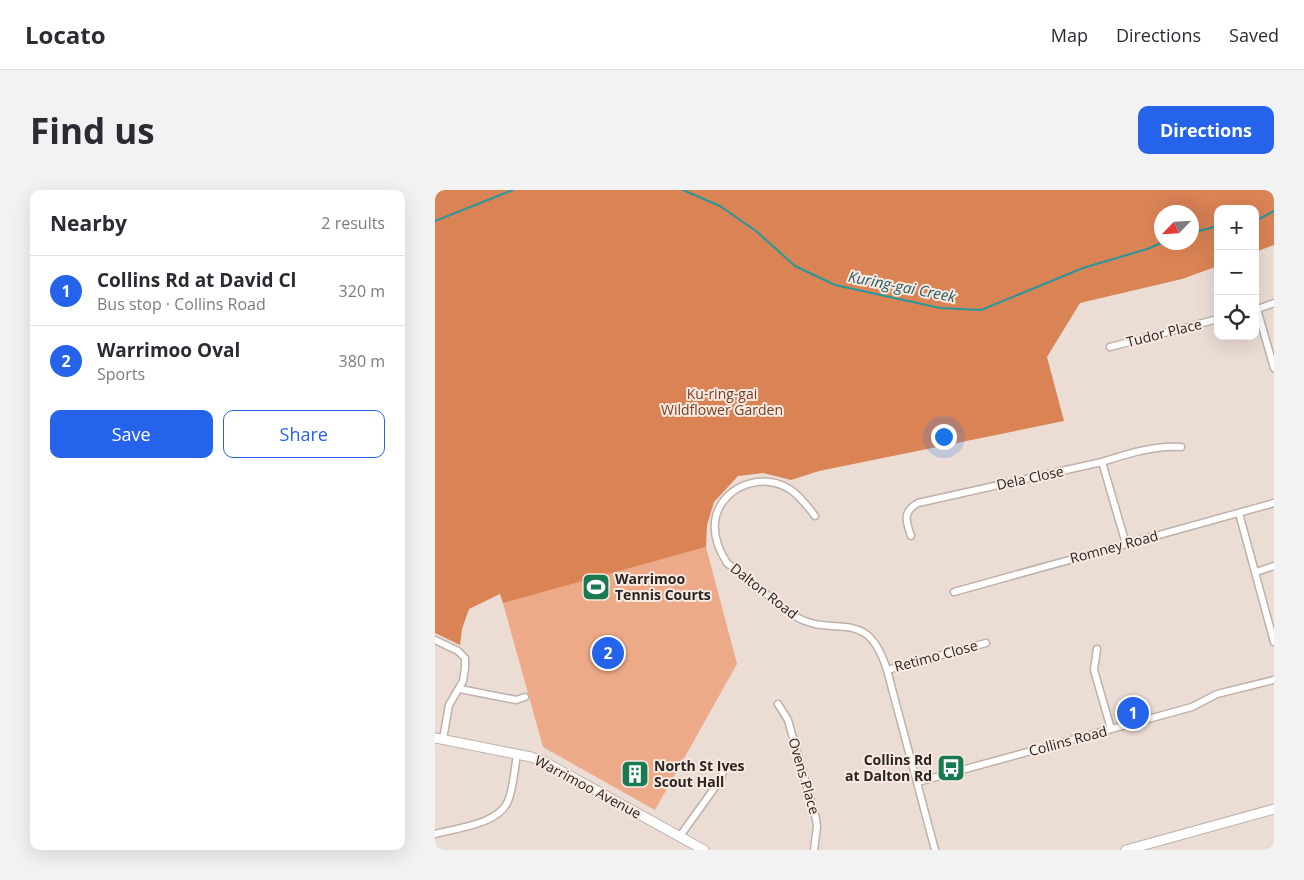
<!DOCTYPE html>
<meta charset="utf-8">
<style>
:root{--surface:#fff;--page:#f2f2f3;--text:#2b2b33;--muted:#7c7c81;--line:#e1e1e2;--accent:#2563eb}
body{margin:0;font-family:"Open Sans",sans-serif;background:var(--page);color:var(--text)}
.controls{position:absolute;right:15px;top:15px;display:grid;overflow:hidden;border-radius:10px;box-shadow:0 5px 20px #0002}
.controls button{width:45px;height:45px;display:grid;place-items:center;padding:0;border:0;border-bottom:1px solid var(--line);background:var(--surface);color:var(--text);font:25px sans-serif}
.compass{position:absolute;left:719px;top:15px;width:45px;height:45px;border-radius:50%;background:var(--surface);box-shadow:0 5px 20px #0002;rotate:245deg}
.you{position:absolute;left:508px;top:246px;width:18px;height:18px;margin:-12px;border:4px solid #fff;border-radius:50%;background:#1a73e8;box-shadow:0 0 0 8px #1a73e833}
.badge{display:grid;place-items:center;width:32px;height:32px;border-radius:50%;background:var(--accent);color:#fff;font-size:16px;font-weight:700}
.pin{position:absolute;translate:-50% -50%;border:2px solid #fff;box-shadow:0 1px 5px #0006}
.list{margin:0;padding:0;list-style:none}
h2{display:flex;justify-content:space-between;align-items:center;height:65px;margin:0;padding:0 20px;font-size:21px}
h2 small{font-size:16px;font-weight:400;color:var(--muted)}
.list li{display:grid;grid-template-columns:32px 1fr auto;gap:15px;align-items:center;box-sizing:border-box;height:70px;padding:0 20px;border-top:1px solid var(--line)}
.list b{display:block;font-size:19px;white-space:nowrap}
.list p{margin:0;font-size:16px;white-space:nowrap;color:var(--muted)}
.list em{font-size:16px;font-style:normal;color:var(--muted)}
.actions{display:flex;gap:10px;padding:15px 20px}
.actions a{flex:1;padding:11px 0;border:1px solid var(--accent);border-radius:10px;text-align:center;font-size:18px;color:var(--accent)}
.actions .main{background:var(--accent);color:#fff}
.icon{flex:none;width:28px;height:28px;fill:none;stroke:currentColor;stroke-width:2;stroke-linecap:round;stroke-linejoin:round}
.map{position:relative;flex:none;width:839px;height:660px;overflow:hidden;border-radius:10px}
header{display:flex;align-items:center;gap:30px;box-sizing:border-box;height:70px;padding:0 25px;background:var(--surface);border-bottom:1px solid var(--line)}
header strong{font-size:24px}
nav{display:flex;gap:28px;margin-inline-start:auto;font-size:18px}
.intro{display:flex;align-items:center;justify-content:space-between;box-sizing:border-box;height:120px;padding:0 30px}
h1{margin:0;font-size:35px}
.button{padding:12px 22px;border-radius:10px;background:var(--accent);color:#fff;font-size:18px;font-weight:700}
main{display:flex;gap:30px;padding:0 30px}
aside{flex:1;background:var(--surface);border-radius:10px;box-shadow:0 5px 20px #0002}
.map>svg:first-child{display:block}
</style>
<header>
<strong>Locato</strong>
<nav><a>Map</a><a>Directions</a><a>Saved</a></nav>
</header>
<div class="intro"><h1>Find us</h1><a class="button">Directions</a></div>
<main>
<aside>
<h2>Nearby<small>2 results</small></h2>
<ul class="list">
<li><span class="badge">1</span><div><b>Collins Rd at David Cl</b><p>Bus stop · Collins Road</p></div><em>320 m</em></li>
<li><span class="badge">2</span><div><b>Warrimoo Oval</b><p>Sports</p></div><em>380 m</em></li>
</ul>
<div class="actions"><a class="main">Save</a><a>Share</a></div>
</aside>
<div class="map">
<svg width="839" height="660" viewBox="0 0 839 660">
<rect width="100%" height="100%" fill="#ebdcd4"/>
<polygon fill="#edaa88" points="0,0 231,368 271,357 302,474 220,620 108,557 59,381"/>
<path fill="#da8355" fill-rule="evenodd" d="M0 0H839V55L820 62V19H783V76L747 89 645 113 612 167 629 231 384 281 356 290 328 283 303 286 279 312 272 335 271 357 68 413 65 404 34 419 27 439 25 455 0 443ZM726 22H756V52H726Z"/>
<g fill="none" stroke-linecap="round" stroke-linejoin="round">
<g stroke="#26979c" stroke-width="2">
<polyline points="248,0 285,16 321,41 360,76 400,95 505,118 546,120 648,78 712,59 729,52"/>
<polyline points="0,31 78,0"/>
<polyline points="820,31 839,21"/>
<polyline points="756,43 783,36"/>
</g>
<defs>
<g id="street">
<polyline points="822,119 839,178"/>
<polyline points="820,120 839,113"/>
<polyline points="675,157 783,129"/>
<polyline points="667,272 691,354"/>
<polyline points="804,323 839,452"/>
<path d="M380 326C373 317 366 307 356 300 330 282 290 294 281 326 277 343 283 359 292 373L358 425C399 451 431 413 452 480L500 660"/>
<path d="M476 346C471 331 467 322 483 313L667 272C692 264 720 255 746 257"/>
<polyline points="821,382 839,376"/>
<polyline points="519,402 839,313"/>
<polyline points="0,450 23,461 30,468 30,478 28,491 14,515 8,549"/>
<polyline points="662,459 659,480 676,539"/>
<polyline points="452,480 551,453"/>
<polyline points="25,499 81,510 90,507"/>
<polyline points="343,514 353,530 381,629 382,637 379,660"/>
<polyline points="483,592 757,517 782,504 839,490"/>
<path d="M0 644C22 638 64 634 73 611 78 600 80 577 82 564"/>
<polyline points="245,646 286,589 288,581"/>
</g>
<g id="secondary">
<polyline points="0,548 96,567 108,571 269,660"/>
<polyline points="691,660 839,619"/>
</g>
</defs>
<use href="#street" stroke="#bfb1aa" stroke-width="9"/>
<use href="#secondary" stroke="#bfb1aa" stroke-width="11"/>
<use href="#street" stroke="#fff" stroke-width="6"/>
<use href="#secondary" stroke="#fff" stroke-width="9"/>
</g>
<defs>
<symbol id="stadium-square" viewBox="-11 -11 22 22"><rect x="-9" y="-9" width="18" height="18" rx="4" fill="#197a51" stroke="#f8e9e1"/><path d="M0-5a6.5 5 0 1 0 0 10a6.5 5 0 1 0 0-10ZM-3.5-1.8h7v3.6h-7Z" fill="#fff"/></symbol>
<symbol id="bus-square" viewBox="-11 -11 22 22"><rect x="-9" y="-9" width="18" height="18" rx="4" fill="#197a51" stroke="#f8e9e1"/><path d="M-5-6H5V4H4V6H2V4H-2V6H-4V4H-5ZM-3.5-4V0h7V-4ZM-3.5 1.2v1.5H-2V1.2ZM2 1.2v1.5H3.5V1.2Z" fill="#fff"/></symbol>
<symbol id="building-square" viewBox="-11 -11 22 22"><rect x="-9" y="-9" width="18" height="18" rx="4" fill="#197a51" stroke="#f8e9e1"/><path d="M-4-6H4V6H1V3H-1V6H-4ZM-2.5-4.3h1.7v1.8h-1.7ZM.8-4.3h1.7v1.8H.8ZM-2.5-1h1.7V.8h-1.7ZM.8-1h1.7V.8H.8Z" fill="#fff"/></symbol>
</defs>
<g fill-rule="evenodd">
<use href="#stadium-square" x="145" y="381" width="32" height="32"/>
<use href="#bus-square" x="500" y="562" width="32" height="32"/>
<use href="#building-square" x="184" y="568" width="32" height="32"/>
</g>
<g text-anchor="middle" stroke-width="4" stroke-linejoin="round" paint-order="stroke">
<g font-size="14" fill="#2a2522" stroke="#f8e9e1">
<text transform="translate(729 143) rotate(-14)" y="5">Tudor Place</text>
<text transform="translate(595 288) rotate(-12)" y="5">Dela Close</text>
<text transform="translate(679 357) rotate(-15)" y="5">Romney Road</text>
<text transform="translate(329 401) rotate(38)" y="5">Dalton Road</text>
<text transform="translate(501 466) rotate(-15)" y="5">Retimo Close</text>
<text transform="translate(633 551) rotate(-15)" y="5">Collins Road</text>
<text transform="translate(369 586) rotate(74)" y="5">Ovens Place</text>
<text transform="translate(153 597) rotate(28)" y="5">Warrimoo Avenue</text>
</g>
<g font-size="14" fill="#773d1d" stroke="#f8e9e1">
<text x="287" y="209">Ku-ring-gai<tspan x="287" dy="16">Wildflower Garden</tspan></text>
</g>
<g font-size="14" font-weight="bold" fill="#2a2522" stroke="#f8e9e1" text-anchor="start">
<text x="180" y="394">Warrimoo<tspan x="180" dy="16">Tennis Courts</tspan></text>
<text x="497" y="575" text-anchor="end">Collins Rd<tspan x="497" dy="16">at Dalton Rd</tspan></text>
<text x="219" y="581">North St Ives<tspan x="219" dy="16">Scout Hall</tspan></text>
</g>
<g font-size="15" font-style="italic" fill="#225e61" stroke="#f8e9e1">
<text transform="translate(467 97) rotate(11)" y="5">Kuring-gai Creek</text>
</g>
</g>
</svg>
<div class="controls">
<button>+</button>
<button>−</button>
<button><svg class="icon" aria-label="locate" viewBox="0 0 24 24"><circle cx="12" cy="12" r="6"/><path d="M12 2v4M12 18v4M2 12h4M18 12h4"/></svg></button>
</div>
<svg class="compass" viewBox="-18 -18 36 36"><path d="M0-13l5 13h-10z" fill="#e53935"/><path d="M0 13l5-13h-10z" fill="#7c7c81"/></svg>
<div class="you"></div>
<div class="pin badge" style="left:698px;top:523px">1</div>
<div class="pin badge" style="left:173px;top:463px">2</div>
</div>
</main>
